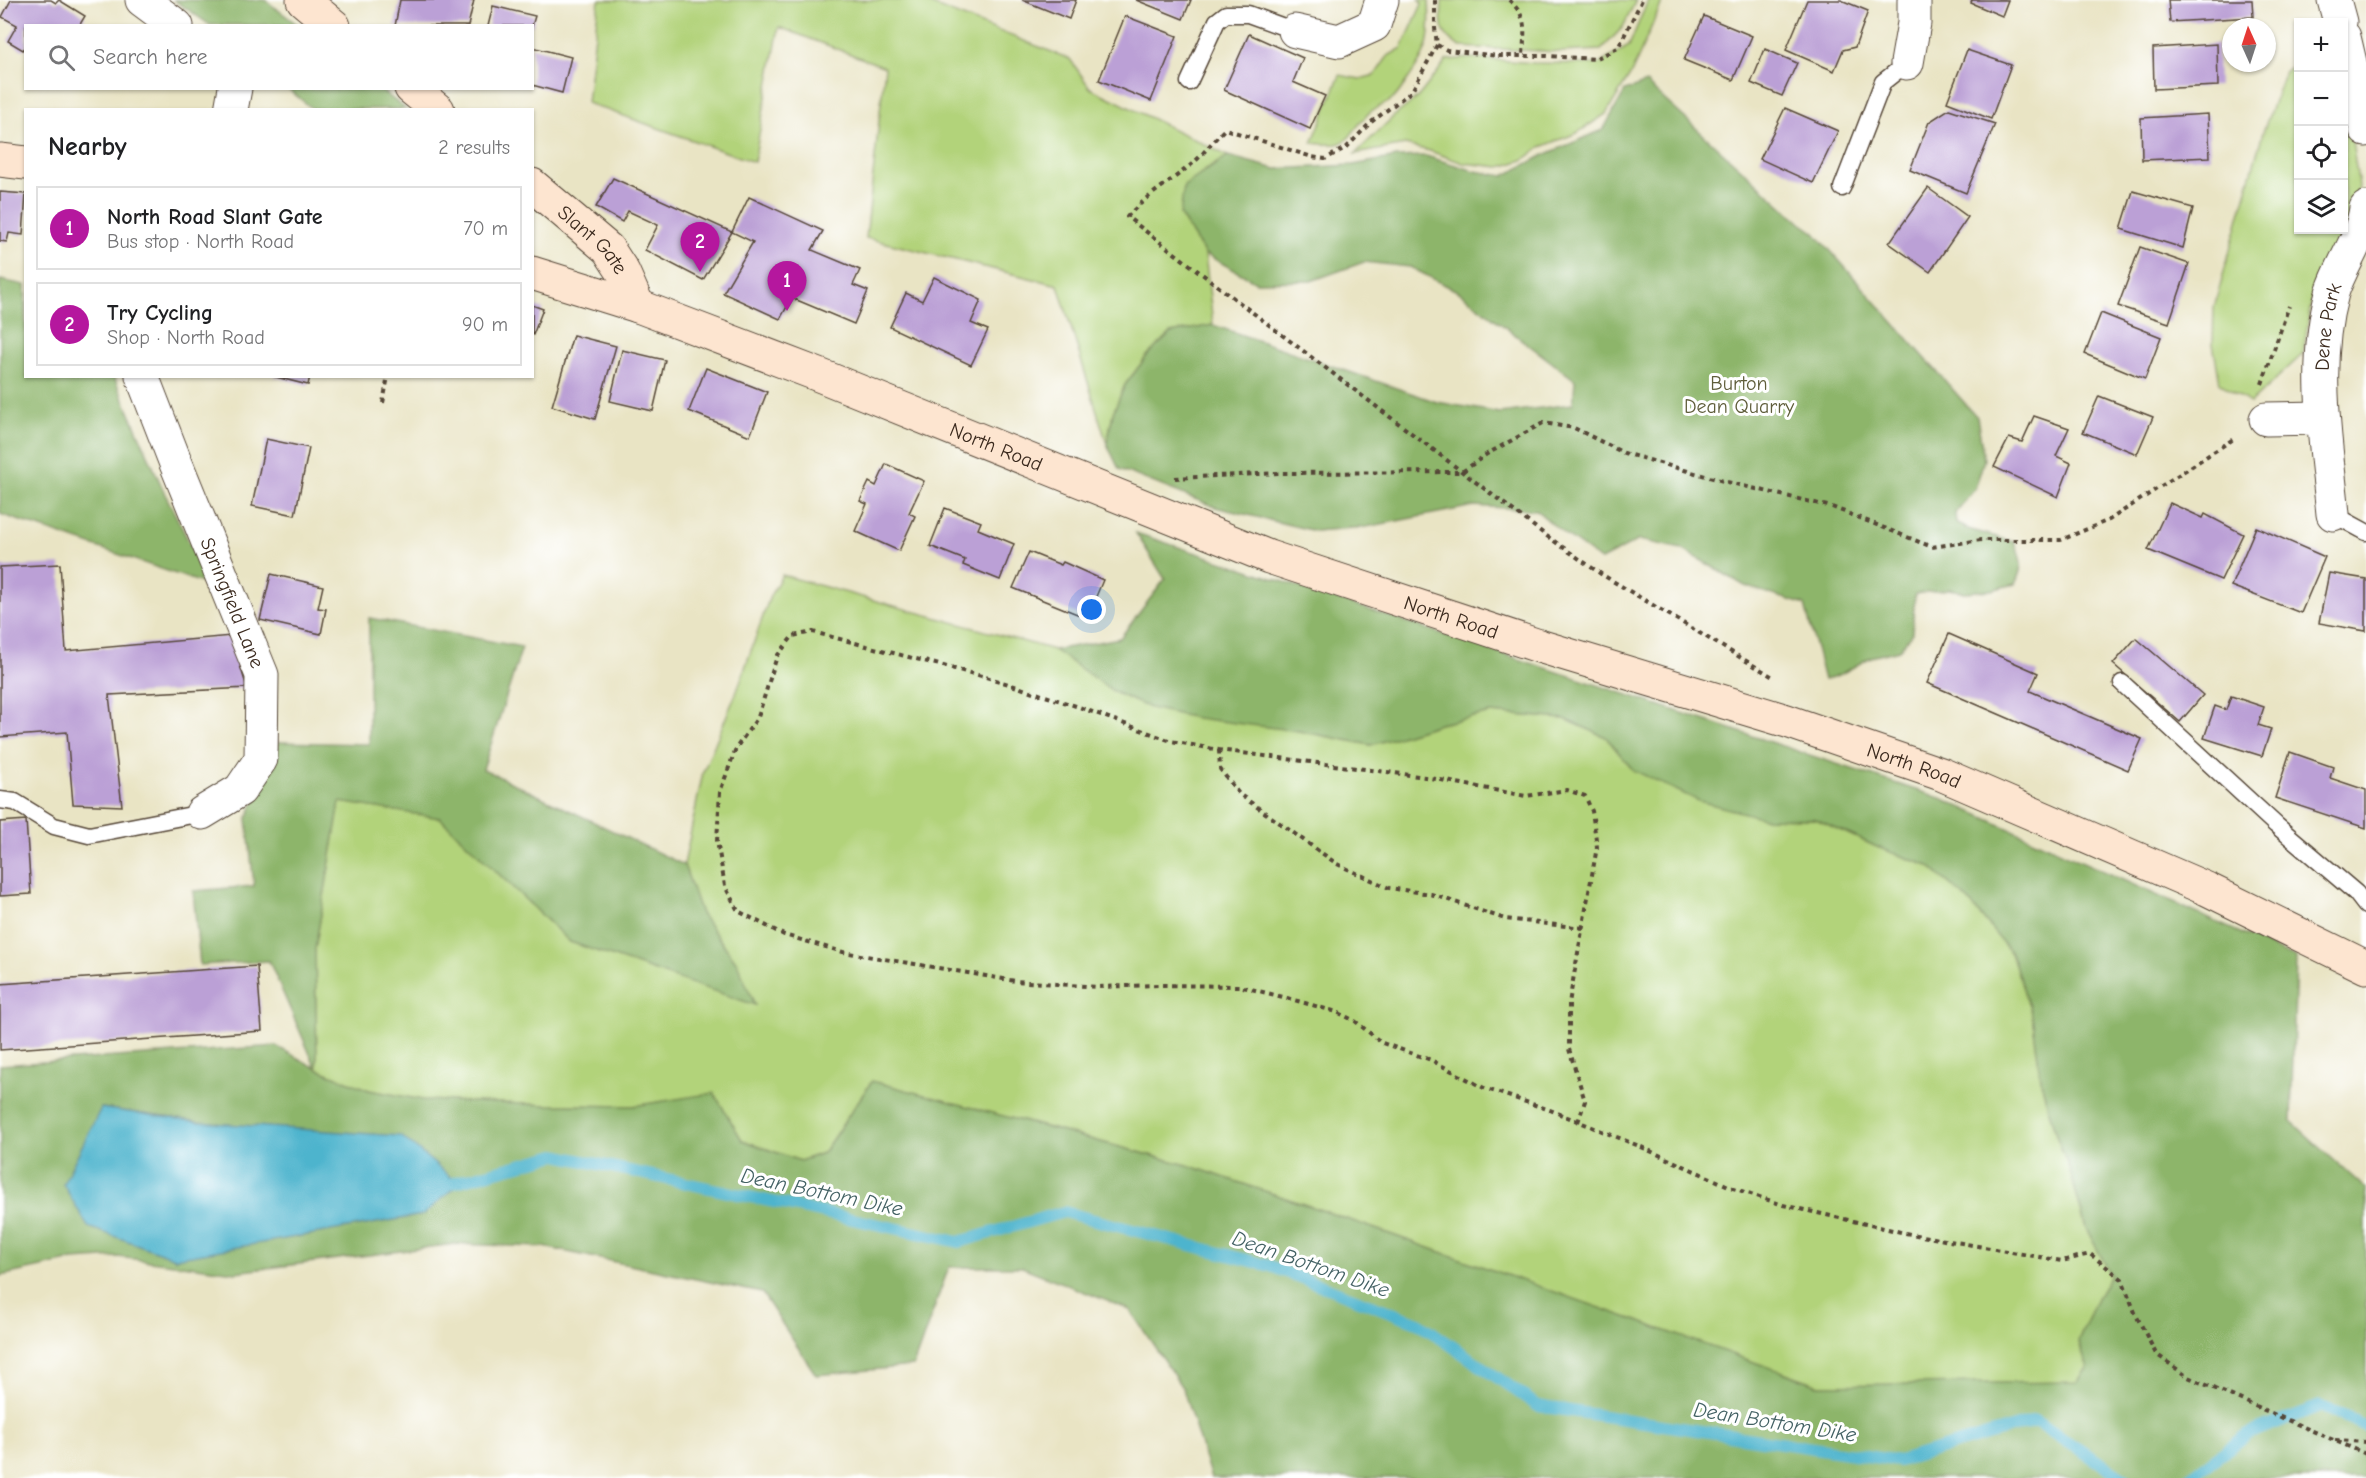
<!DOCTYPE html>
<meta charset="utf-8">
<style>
:root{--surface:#fff;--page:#f6f6f6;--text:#202124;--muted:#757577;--line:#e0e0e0;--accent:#b5179e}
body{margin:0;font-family:"Comic Neue",sans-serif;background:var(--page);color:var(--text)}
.controls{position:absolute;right:18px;top:18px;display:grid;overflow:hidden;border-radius:0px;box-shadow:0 2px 4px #0004}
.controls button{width:54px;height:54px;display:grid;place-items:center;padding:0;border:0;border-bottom:2px solid var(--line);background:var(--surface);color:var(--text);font:30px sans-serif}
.compass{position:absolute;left:2222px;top:18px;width:54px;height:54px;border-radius:50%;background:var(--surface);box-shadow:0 2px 4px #0004;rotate:357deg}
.you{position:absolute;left:1092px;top:610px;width:21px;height:21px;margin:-15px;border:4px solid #fff;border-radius:50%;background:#1a73e8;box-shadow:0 0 0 9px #1a73e833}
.badge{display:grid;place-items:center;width:39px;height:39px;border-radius:50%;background:var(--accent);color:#fff;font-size:20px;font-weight:700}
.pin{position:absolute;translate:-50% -50px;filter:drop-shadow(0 2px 3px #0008)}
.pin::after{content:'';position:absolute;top:32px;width:21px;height:18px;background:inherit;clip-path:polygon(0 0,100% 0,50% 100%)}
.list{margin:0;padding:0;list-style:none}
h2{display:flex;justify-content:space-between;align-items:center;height:78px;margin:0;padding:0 24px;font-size:26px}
h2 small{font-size:20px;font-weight:400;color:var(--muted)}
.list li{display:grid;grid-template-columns:39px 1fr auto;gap:18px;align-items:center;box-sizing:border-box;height:84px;margin:0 12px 12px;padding:0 12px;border:2px solid var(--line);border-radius:0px}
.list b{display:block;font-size:22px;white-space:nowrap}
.list p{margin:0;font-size:20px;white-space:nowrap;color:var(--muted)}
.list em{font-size:20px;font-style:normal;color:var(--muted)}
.icon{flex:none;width:33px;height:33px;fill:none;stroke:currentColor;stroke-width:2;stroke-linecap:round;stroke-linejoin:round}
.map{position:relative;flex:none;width:2366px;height:1478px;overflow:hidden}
.search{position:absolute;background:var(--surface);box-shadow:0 2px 4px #0004;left:24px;top:24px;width:510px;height:66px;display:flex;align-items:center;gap:15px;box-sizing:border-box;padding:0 21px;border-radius:0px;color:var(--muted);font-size:22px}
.panel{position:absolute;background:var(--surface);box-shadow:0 2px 4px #0004;left:24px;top:108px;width:510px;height:270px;border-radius:0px}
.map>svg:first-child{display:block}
</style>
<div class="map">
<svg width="2366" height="1478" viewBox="0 0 2366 1478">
<rect width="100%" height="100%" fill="#fff"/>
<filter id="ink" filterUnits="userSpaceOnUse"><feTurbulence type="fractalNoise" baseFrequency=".0167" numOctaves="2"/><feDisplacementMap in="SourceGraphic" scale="12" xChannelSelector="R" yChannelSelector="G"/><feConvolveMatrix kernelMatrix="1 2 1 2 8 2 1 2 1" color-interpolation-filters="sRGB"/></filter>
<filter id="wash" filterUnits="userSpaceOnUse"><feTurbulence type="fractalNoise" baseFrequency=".008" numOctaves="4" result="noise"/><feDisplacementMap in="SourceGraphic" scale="24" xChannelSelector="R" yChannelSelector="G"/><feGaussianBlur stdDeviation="1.35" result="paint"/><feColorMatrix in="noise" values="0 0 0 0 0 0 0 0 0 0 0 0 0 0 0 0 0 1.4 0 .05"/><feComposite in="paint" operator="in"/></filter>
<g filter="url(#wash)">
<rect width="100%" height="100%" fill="#e9e4c4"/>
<g fill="#b2d37a" stroke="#767e4c" stroke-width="1.5">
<polygon points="599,0 920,0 1070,59 1090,88 1228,156 1201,173 1180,215 1205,254 1213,325 1171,333 1147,356 1125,385 1113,413 1107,444 1058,285 866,238 885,67 779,27 754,162 587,103"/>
<path d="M1419 0H1429C1431 39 1430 50 1406 82 1402 88 1397 96 1392 100 1384 106 1374 107 1368 114 1343 140 1353 148 1312 143L1340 75 1360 79 1375 75 1388 56 1402 48 1422 4Z"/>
<path d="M1442 0H1636L1623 27 1601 50 1560 52 1460 47C1438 33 1441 24 1442 0Z"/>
<polygon points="1648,0 1663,0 1632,72 1606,114 1577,133 1541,147 1523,160 1500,167 1463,163 1430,151 1405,145 1355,154 1393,117 1418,97 1447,60 1472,58 1534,63 1599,64 1629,46"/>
<polygon points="2298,65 2298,230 2344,230 2344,105 2349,122 2359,187 2348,229 2313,289 2303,354 2250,403 2220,383 2213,344 2214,307 2263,132 2285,71"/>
<polygon points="782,575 1054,650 1116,693 1150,708 1299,731 1371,745 1439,724 1491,713 1565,719 1606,737 1633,770 1764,818 1816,819 1877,847 1929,866 1969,901 2011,953 2032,1015 2042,1086 2057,1138 2069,1167 2086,1228 2111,1275 2097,1298 2078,1342 2088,1367 2077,1383 1820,1385 1324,1211 1187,1165 872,1081 823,1153 800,1161 742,1140 714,1094 633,1106 549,1105 423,1100 369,1090 317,1069 315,949 340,802 440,817 570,942 737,963 701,914 684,865 703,772 737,691 770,596"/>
</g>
<g fill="#8db56a" stroke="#647044" stroke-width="1.5" fill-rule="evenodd">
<polygon points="174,0 265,0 298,25 210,25"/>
<path d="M1646 83 1801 223 1814 232 1977 417 1984 460 1975 489 1955 513 1956 523 1968 529 2014 542C2022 560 2024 566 2015 584L1991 590 1964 592 1949 589 1915 594 1912 633 1899 650 1871 657 1841 674 1824 680 1805 605 1745 586 1682 549 1639 540 1601 560 1564 534 1536 510 1474 506 1366 527 1315 531 1215 507 1119 469 1107 444 1113 413 1125 385 1147 356 1171 333 1213 325 1437 402 1500 413 1573 404 1575 380 1459 292 1410 267 1364 262 1311 281 1256 282 1205 254 1180 215 1184 186 1228 156 1276 169 1353 165 1397 157 1426 156 1475 171 1504 176 1544 155 1603 130 1625 91Z"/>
<polygon points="288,89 379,89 406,109 313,109"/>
<polygon points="0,280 25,285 26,376 114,377 165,494 211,586 0,514"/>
<path d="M1136 533 1943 799 2296 958 2291 1121 2366 1189V1478H1211L1183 1389 1130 1310 1022 1267H949L913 1366 816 1375 762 1293 544 1247 455 1244 236 1272 118 1257 73 1260 0 1276V1065L276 1046 316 1068 269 961 200 965 193 891 254 886 247 819 278 742 369 744V618L522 647 483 769 684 865 701 914 737 963 755 1005 570 942 440 818 340 802 315 949 317 1069 369 1090 423 1100 549 1105 633 1106 714 1093 742 1140 800 1161 823 1153 872 1081 1187 1165 1324 1211 1819 1385 2077 1382 2088 1367 2078 1342 2097 1298 2111 1275 2086 1228 2069 1167 2057 1138 2042 1086 2032 1015 2011 953 1969 901 1929 866 1877 847 1816 819 1764 818 1699 801 1633 770 1606 737 1565 719 1491 713 1439 724 1371 745 1299 731 1196 718 1150 708 1116 693 1054 650 1120 638 1165 579ZM102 1108 199 1122 175 1258Z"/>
</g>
<polygon fill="#4eb4cd" stroke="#446f76" stroke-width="1.5" points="101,1108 199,1122 401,1136 459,1184 423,1215 175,1258 88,1227 63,1184"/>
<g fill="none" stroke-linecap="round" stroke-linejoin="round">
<g stroke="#4eb4cd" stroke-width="12">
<polyline points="453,1183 556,1155 959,1242 1064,1212 1270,1266 1419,1323 1538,1406 1899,1461 2035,1421 2124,1478"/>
<polyline points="2189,1478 2248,1434 2320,1406 2366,1426"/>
</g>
</g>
<g id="blocks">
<g fill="#bba0d6">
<polygon points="11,0 51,0 56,3 59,0 85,16 79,26 26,26 26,46 23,50 8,41 17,25 2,17"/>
<polygon points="400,0 474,0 468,26 395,26"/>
<polygon points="1022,0 1076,0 1069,19"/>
<polygon points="1136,0 1191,0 1183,19"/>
<polygon points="1807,0 1841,0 1868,11 1855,47 1843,50 1834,71 1786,50"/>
<polygon points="1972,0 2008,0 2002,16 1971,3"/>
<polygon points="2168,0 2252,0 2253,17 2170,22"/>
<polygon points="493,6 535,16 532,26 488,26"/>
<polygon points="1125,16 1177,36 1151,101 1099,80"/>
<polygon points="1704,16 1752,36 1733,80 1684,60"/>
<polygon points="1249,34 1303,58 1293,82 1325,96 1310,129 1224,90"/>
<polygon points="2217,44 2218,86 2154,89 2153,48"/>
<polygon points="532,47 571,57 562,93 532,85"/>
<polygon points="1765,49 1797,63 1782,96 1751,83"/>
<polygon points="1967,50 2011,65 1991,119 1947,102"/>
<polygon points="1785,108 1838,131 1813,183 1760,159"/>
<polygon points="1949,109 1995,124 1966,193 1910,170 1929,122"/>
<polygon points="2208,114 2210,157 2142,160 2141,118"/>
<polygon points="613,178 732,232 703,280 645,250 658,225 628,211 622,222 596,207"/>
<polygon points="1928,188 1968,217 1930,272 1889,243"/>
<polygon points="2133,191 2193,208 2183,248 2121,229"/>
<polygon points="0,192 26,194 23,235 9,233 7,242 0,241"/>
<polygon points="749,197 823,231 812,250 860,270 853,285 868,291 854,324 792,298 780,319 723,293 753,242 732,232"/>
<polygon points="2140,247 2189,264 2169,323 2118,306"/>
<polygon points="934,277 981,300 971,323 988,330 971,365 890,327 906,293 922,301"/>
<polygon points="532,305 543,309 533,335 532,335"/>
<polygon points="2101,313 2161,337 2145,379 2085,354"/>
<polygon points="573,335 616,346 595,419 552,406"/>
<polygon points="622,350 665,360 653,411 610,401"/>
<polygon points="706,368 767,392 750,436 689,411"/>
<polygon points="272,376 310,376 308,385"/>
<polygon points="2099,396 2153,417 2137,454 2083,432"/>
<polygon points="2034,416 2069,428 2056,456 2071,463 2058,497 1994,467 2009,438 2022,442"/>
<polygon points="266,439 309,448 295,515 252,506"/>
<polygon points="886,464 924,481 909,513 915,516 899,551 855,531 867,504 860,501 869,482 876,486"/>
<polygon points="2170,503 2203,518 2205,514 2243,534 2221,580 2148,550"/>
<polygon points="945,508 981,522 978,529 1014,544 1000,580 963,565 965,560 930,546"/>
<polygon points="2256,527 2325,557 2301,613 2231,586"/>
<polygon points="1029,552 1061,565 1063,562 1103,580 1087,618 1013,588"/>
<polygon points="60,564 66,651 231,636 247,688 109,695 122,806 73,804 67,732 0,737 0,567"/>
<polygon points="2329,573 2366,579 2366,631 2319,623"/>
<polygon points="271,574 323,586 318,608 326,609 321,634 260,620"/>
<polygon points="1949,634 2038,673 2030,691 2142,739 2128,770 1927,683"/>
<polygon points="2136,638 2203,695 2180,722 2113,664"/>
<polygon points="2231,696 2264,707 2258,725 2271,729 2262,756 2204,738 2215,706 2226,710"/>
<polygon points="2290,752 2333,767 2330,778 2366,790 2366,828 2275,798"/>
<polygon points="26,820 31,894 0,896 0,822"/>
<polygon points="257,966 262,1031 0,1050 0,984"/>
</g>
</g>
</g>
<g filter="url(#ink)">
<use href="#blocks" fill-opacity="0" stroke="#554637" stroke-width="1.5"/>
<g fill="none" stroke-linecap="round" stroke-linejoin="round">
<defs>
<g id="lane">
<polyline points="1189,82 1217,21 1226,14 1248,14 1295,31"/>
<polyline points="1842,188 1883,82 1907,63"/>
<polyline points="2333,514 2366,532"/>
<polyline points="2122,683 2276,825 2356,893 2366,906"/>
<polyline points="0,800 15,802 54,826 89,835 202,813"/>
</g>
<g id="street">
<polyline points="142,0 177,26"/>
<polyline points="2334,0 2340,22"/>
<polyline points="1295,31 1339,41 1374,25 1382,0"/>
<polyline points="2344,37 2366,130"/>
<polyline points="1907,63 1914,23 1914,0"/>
<polyline points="231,110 235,88"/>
<path id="s1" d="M142 376 175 461 262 675 261 759 240 790 202 813"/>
<polyline points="2266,419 2323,418"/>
<path id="s2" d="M2333 514C2326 441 2312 365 2332 293 2341 264 2362 239 2366 208"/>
</g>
<g id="secondary">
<polyline points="303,0 334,26"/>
<polyline points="411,88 438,110"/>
<polyline points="0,160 26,163"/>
<path id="s3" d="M532 185 608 249 623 272 638 306"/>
<path id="s4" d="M532 273 638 306 819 375 1269 557 1539 646 1787 721 1941 774 2207 889 2366 967"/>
</g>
</defs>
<use href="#lane" stroke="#554637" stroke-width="19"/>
<use href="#street" stroke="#554637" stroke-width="35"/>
<use href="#secondary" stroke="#554637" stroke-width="35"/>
<g stroke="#554637" stroke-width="4" stroke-dasharray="4.5 4.5" stroke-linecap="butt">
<polyline points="1435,0 1435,28 1437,45 1447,50 1498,56 1547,56 1595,59 1618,48 1642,0"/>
<path d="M1509 0C1529 18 1524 31 1523 56"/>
<path d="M1437 45 1412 91 1370 123 1347 147 1325 159 1312 157 1225 129C1213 140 1204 154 1192 164 1170 182 1146 196 1127 217L1544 534 1601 574 1773 677"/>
<polyline points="2262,384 2289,306"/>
<polyline points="383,403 388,376"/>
<polyline points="1175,478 1279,473 1462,472 1487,454 1543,423 1574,428 1624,453 1727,482 1832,507 1932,547 1981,540 2061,540 2109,520 2235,438"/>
<polyline points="1219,750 1220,769 1239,794 1337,864 1389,888 1431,894 1505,919 1583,928"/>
<polyline points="1578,1122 1585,1101 1569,1049 1569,1003 1597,847 1592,811 1585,796 1567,790 1526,796 1425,777 1219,750 1171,741 1079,707 993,679 813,632 793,636 777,656 758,717 736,748 720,792 717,841 725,886 738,911 784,935 843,952 1015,981 1098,987 1158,985 1239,986 1287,998 1337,1012 1355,1021 1382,1043 1431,1060 1484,1088 1550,1110 1639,1146 1733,1188 1783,1205 1905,1233 2062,1261 2090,1254 2122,1279 2136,1315 2156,1354 2188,1377 2366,1454"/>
<polyline points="2335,1440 2366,1442"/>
</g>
<use href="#lane" stroke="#fff" stroke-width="16"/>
<use href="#street" stroke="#fff" stroke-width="33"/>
<use href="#secondary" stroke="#fde5d0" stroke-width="33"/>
</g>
</g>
<g text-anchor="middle" stroke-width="6" stroke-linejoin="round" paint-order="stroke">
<g font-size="20" fill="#3b2a1e" stroke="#fff">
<text dy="7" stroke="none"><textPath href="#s3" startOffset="82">Slant Gate</textPath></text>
<text dy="7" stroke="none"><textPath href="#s2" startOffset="188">Dene Park</textPath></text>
<text dy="7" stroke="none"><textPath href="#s4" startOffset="496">North Road</textPath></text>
<text dy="7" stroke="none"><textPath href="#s1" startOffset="244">Springfield Lane</textPath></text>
<text dy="7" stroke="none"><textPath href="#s4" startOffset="982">North Road</textPath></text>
<text dy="7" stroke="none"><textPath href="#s4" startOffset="1468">North Road</textPath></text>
</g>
<g font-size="20" fill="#5f5d3a" stroke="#fff">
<text x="1739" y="390">Burton<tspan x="1739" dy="23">Dean Quarry</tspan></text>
</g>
<g font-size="21" font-style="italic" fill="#436164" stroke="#fff">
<text transform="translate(822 1192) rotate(12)" y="7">Dean Bottom Dike</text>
<text transform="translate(1311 1264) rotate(19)" y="7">Dean Bottom Dike</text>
<text transform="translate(1775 1422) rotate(9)" y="7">Dean Bottom Dike</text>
</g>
</g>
</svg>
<div class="controls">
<button>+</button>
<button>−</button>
<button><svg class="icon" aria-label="locate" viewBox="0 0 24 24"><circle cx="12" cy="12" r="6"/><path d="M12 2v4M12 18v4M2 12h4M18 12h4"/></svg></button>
<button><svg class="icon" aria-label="layers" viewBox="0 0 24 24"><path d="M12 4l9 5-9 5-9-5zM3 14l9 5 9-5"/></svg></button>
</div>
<svg class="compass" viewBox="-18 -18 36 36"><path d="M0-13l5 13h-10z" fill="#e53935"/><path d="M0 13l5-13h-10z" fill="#757577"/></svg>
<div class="you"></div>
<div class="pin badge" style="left:787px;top:311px">1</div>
<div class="pin badge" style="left:700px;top:272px">2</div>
<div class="search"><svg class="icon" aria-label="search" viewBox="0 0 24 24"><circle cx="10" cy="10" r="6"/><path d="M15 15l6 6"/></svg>Search here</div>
<section class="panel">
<h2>Nearby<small>2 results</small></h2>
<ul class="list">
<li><span class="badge">1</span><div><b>North Road Slant Gate</b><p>Bus stop · North Road</p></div><em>70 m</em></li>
<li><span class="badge">2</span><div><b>Try Cycling</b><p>Shop · North Road</p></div><em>90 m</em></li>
</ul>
</section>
</div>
